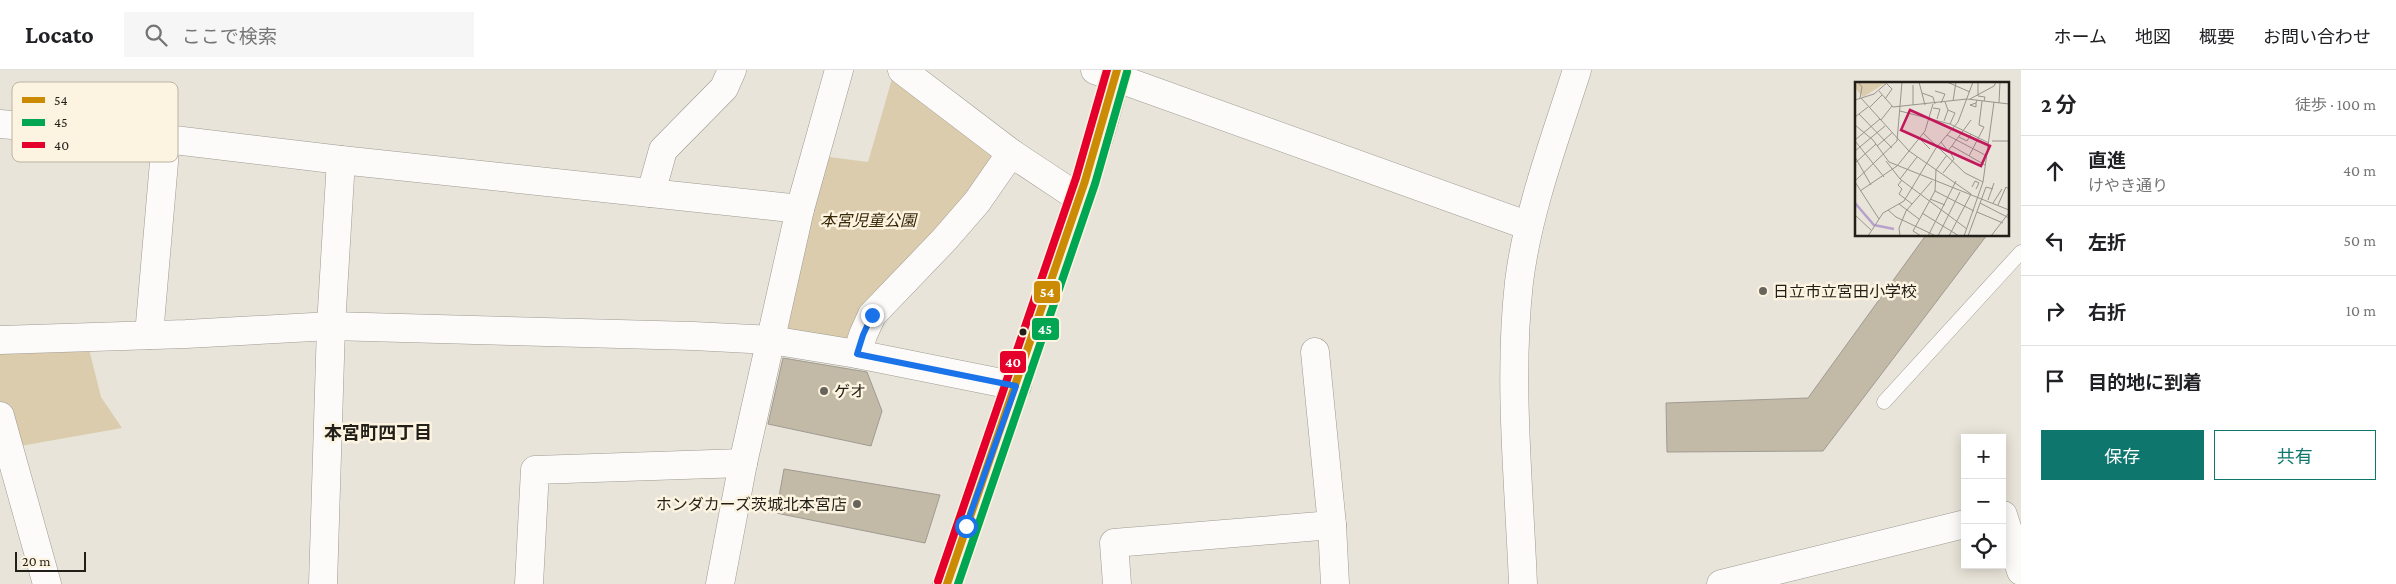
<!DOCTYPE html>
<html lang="ja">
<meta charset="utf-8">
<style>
:root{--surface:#fff;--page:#f6f6f6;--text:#202124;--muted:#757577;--line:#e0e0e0;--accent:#0f766e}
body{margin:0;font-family:"Crimson Pro","Noto Sans JP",serif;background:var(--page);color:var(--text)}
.controls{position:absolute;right:15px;bottom:15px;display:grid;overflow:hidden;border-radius:0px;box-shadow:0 2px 12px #0003}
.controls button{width:45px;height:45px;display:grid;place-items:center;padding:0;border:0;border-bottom:1px solid var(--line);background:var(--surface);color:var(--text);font:25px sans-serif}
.scale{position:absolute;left:15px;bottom:12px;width:71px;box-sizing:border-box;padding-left:5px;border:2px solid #221f18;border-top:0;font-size:14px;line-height:18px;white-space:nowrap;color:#221f18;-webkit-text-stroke:4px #fcf3e0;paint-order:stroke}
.stop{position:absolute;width:15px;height:15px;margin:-11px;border:4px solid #1a73e8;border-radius:50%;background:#fff}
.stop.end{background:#1a73e8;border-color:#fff;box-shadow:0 1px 5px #0008}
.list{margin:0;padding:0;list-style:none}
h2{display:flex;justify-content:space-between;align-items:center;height:65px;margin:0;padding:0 20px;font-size:21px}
h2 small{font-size:16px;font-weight:400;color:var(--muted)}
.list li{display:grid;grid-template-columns:32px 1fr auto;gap:15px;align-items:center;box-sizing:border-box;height:70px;padding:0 20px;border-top:1px solid var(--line)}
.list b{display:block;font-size:19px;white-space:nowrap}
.list p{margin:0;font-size:16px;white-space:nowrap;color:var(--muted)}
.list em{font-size:16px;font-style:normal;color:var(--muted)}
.actions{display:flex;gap:10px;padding:15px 20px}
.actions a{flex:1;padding:11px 0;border:1px solid var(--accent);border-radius:0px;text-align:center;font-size:18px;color:var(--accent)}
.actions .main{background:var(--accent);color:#fff}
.icon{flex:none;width:28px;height:28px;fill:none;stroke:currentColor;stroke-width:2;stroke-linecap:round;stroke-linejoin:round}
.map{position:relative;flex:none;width:2021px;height:514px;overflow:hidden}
header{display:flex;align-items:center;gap:30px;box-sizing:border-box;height:70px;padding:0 25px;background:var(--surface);border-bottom:1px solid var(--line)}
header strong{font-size:24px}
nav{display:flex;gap:28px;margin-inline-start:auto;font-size:18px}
.search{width:350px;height:45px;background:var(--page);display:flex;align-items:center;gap:12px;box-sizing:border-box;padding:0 18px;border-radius:0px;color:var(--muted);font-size:19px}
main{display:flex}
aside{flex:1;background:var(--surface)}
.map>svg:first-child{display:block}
</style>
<header>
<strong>Locato</strong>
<div class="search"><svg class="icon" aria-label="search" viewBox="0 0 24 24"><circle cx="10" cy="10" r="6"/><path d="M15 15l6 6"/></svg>ここで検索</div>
<nav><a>ホーム</a><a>地図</a><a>概要</a><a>お問い合わせ</a></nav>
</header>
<main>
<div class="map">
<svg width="2021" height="514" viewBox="0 0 2021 514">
<rect width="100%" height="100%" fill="#e9e4d9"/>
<g fill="#dbccae">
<polygon points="892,9 914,15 1001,80 851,274 784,263 822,86 868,92"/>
<polygon points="86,267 101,327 122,358 9,378 0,346 0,270"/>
</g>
<g fill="#c2b9a6" stroke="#9f9b93">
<polygon points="1926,165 1987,165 1823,381 1667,382 1666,333 1808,328"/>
<polygon points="783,288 867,302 882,341 871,376 768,354"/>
<polygon points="784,399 940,425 925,473 776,443"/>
</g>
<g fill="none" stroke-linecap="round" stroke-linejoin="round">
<defs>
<polyline id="service" points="1884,332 2021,182"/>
<g id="minor">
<polyline points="902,0 1011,83 1079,128"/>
<polyline points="1095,0 1529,156"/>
<polyline points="0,54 166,69 341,90 800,139"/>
<polyline points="651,123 663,80 724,18 732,0"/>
<polyline points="149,265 166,69"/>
<polyline points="0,270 186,264 331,256 693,266 771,270 857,284 1017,316"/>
<polyline points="1315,282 1332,455 1335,514"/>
<polyline points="857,284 863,265 872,245 944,170 977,132 1011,83"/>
<polyline points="2003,445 2021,501"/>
<polyline points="323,514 331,256 341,90"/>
<polyline points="529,514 535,400 743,393"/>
<polyline points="720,514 743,393 800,139 839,0"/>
<polyline points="1117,514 1114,473 1332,455"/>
<path d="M1523 514C1519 414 1508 311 1519 212 1528 140 1555 69 1577 0"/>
<polyline points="1721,514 1965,454"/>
</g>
<g id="tertiary">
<polyline points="0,346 47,514"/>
<path d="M947 514C985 402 1025 290 1063 177 1082 119 1104 60 1117 0"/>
</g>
</defs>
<use href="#service" stroke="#9e9a92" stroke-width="15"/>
<use href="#minor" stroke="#9e9a92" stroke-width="29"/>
<use href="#tertiary" stroke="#9e9a92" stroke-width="29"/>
<use href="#service" stroke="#fcfbf9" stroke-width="14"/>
<use href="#minor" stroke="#fcfbf9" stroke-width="28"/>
<use href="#tertiary" stroke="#fcfbf9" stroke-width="28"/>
<defs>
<polyline id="bus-1" points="947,514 1085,111 1117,0"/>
<polyline id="bus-2" points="958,514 1095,114 1127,2"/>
<polyline id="bus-3" points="938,511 1076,108 1107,0"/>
</defs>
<use href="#bus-1" stroke="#fcf3e0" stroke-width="11"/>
<use href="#bus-2" stroke="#fcf3e0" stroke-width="11"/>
<use href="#bus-3" stroke="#fcf3e0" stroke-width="11"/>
<use href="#bus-1" stroke="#cc8b05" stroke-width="8"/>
<use href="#bus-2" stroke="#00a651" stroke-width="8"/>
<use href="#bus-3" stroke="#e4002b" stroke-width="8"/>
</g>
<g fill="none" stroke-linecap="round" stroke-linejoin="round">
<polyline stroke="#1a73e8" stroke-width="6" points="872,245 863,265 857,284 1016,316 966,456"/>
</g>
<g fill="#68645c" stroke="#fcf3e0" stroke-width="2">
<circle cx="1763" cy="221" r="5"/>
<circle cx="824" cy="321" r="5"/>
<circle cx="857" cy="434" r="5"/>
</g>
<circle fill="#221f18" stroke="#fcf3e0" stroke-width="2" cx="1023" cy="262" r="4.5"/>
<g text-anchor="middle" stroke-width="5" stroke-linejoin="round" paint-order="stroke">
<g font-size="16" font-style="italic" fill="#372908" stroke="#fcf3e0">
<text x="868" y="156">本宮児童公園</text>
</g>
<g font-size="16" fill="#221f18" stroke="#fcf3e0" text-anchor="start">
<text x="1773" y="227">日立市立宮田小学校</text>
<text x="834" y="327">ゲオ</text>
<text x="847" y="440" text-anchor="end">ホンダカーズ茨城北本宮店</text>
</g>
<g font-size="18" font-weight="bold" fill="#221f18" stroke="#fcf3e0">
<text x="378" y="369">本宮町四丁目</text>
</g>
</g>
<g transform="translate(1855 12)">
<rect width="154" height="154" fill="#e9e4d9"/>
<path d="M0 0H32L8 15 0 6Z" fill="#dbccae"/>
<path fill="none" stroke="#b7a2cc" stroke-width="2.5" d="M0 121 19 143 39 147"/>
<path fill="none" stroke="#99958c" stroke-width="1" d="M3 0 7 5 5 16M64 0 70 23M92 0 115 10M123 0V14L130 15 129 19M58 3V23M24 9 38 25 112 17 154 22M80 9 90 12 86 21M67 11 78 15 80 22M6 16 54 69 116 112 94 154M30 17 37 7 32 2M115 17 139 4 141 0M0 18 19 12 33 0M98 19 101 0M121 21 115 23 121 25V21L122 18M144 21 145 0M14 26 27 13M78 26 85 27 82 37M93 28 100 31 95 42M45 29 95 42 134 61M4 32 37 66M0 35 13 25M26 38 37 24M89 39 93 28 90 20M0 43 18 58 34 80 154 128M68 51 110 91 128 100M92 53 132 74M104 55 112 59 116 52M64 56 75 67M0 58 25 37M0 59 29 95M137 59H154M86 60 93 69 116 38M22 64 37 51M97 64 130 83M0 69 30 44M114 74 129 45 124 43 127 19M0 75 16 103M31 79 45 97 112 147M0 81 21 62M88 91 99 77 96 72M45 97 62 75M47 98 43 103 47 107 44 112 57 122M0 99 42 59 47 0M0 100 24 137M117 105 120 99 124 101 121 107M5 109 42 84 70 49 78 22M80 109 119 129M75 117 90 123M133 118 139 101M125 121 154 136M138 121 147 107M44 122 64 137M143 123 151 105 154 107M33 128 41 135 81 154M122 130 148 141M67 131 104 154M0 133 16 148M13 154 28 131 49 119 81 66 103 40 118 0M45 154 44 146 51 129 77 99M66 154 58 149 80 109 81 88 92 73M73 154 101 99M83 154 105 110M109 154 128 100 139 20M113 154 131 105 138 107M136 154 153 132"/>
<path fill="#c2185b" fill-opacity="0.15" stroke="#c2185b" stroke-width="2.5" d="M55 28 135 64 126 84 46 48Z"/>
<rect width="154" height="154" fill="none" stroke="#221f18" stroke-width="2.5"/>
</g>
<rect x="12" y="12" width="166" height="80" rx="8" fill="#fcf3e0" stroke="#bbb3a4" stroke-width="1"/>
<rect x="22" y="27" width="23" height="6" fill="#cc8b05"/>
<rect x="22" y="49" width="23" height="7" fill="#00a651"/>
<rect x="22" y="72" width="23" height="6" fill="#e4002b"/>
<g font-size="14" fill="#221f18">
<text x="54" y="35">54</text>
<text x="54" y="57">45</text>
<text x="54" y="80">40</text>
</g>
<g stroke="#fcf3e0" stroke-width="2">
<rect x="1033" y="210" width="28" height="24" rx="5" fill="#cc8b05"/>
<rect x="1031" y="247" width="29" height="24" rx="5" fill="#00a651"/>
<rect x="999" y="280" width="28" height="24" rx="5" fill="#e4002b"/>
</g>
<g font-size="14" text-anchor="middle" font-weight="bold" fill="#fff">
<text x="1047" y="227">54</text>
<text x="1045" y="264">45</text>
<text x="1013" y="297">40</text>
</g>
</svg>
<div class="controls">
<button>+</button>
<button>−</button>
<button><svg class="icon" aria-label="locate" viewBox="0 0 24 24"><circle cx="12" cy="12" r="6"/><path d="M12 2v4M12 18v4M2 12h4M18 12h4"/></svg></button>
</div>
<div class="scale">20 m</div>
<div class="stop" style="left:966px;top:456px"></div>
<div class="stop end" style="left:872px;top:245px"></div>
</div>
<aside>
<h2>2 分<small>徒歩 · 100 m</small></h2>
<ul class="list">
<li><svg class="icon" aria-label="ahead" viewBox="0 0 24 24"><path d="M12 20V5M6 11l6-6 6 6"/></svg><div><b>直進</b><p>けやき通り</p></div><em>40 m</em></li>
<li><svg class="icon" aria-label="left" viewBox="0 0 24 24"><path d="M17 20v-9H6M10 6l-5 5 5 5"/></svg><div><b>左折</b></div><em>50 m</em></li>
<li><svg class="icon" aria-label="right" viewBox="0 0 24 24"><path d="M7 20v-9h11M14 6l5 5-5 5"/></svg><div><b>右折</b></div><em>10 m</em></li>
<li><svg class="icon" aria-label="arrive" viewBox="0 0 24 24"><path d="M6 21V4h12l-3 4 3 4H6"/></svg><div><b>目的地に到着</b></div></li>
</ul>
<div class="actions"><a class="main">保存</a><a>共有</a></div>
</aside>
</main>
